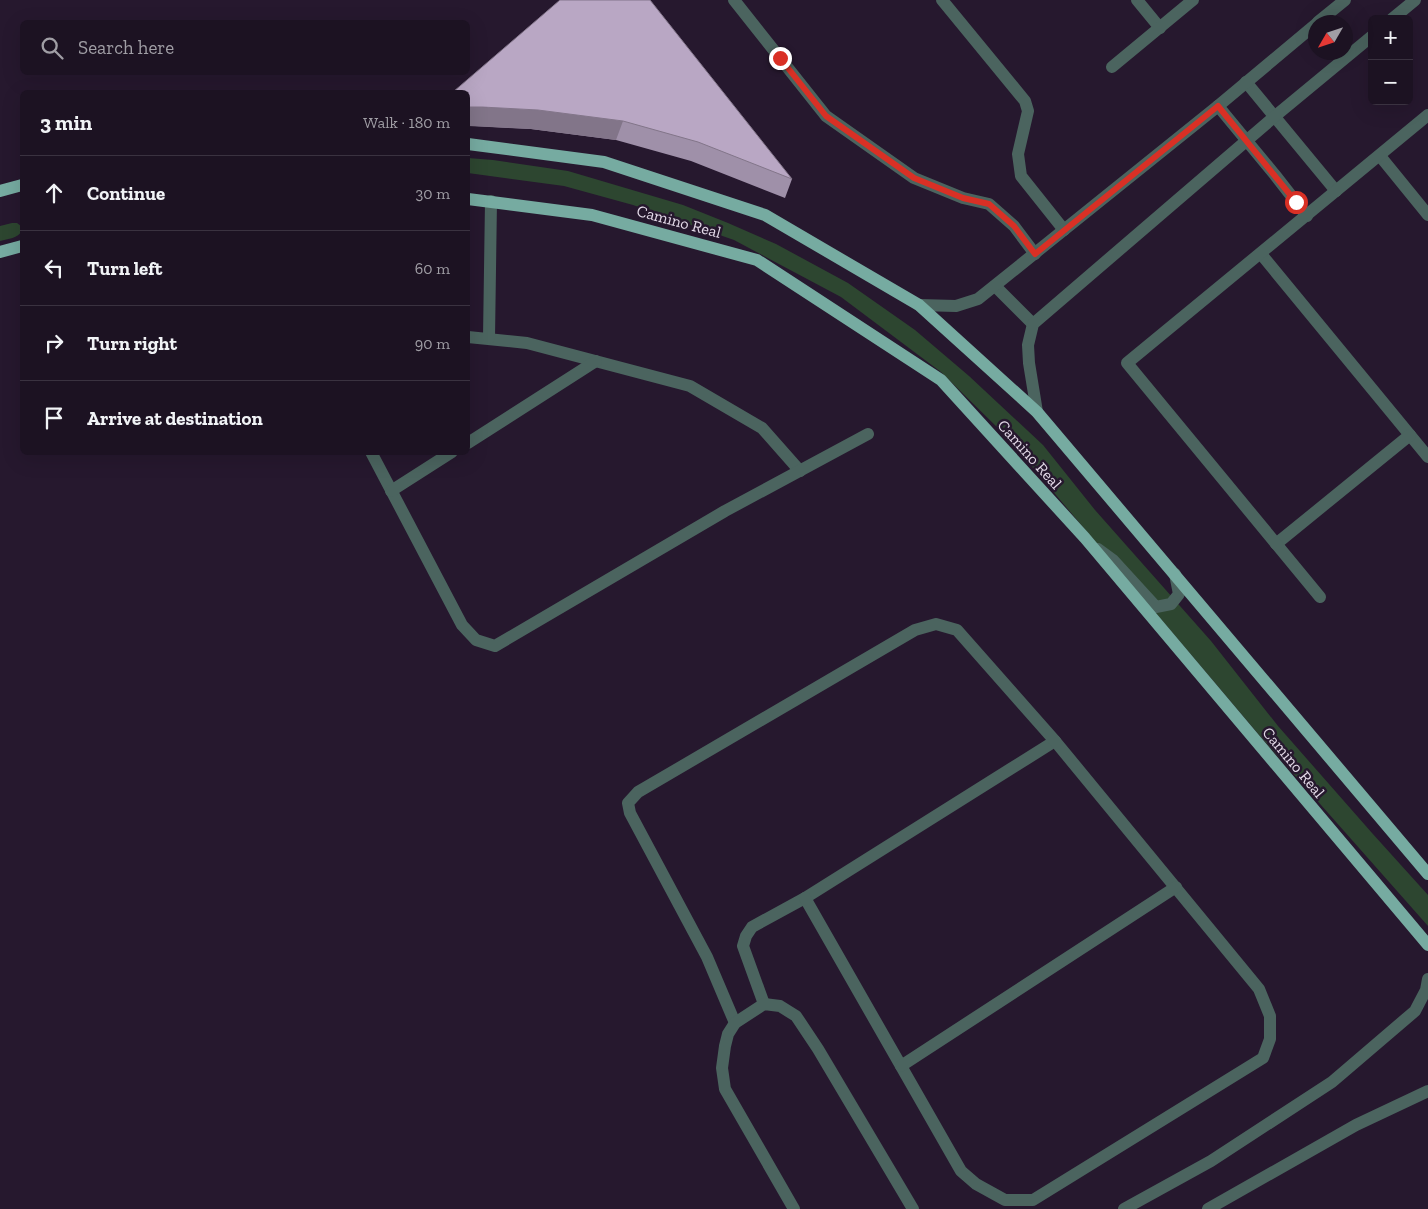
<!DOCTYPE html>
<meta charset="utf-8">
<style>
:root{--surface:#1c1222;--page:#251b2a;--text:#f1f3f6;--muted:#a09ea5;--line:#3a3240}
body{margin:0;font-family:"Zilla Slab",serif;background:var(--page);color:var(--text)}
.controls{position:absolute;right:15px;top:15px;display:grid;overflow:hidden;border-radius:8px;box-shadow:0 5px 20px #0002}
.controls button{width:45px;height:45px;display:grid;place-items:center;padding:0;border:0;border-bottom:1px solid var(--line);background:var(--surface);color:var(--text);font:25px sans-serif}
.compass{position:absolute;left:1308px;top:15px;width:45px;height:45px;border-radius:50%;background:var(--surface);box-shadow:0 5px 20px #0002;rotate:231deg}
.stop{position:absolute;width:15px;height:15px;margin:-11px;border:4px solid #d93025;border-radius:50%;background:#fff}
.stop.end{background:#d93025;border-color:#fff;box-shadow:0 1px 5px #0008}
.list{margin:0;padding:0;list-style:none}
h2{display:flex;justify-content:space-between;align-items:center;height:65px;margin:0;padding:0 20px;font-size:21px}
h2 small{font-size:16px;font-weight:400;color:var(--muted)}
.list li{display:grid;grid-template-columns:32px 1fr auto;gap:15px;align-items:center;box-sizing:border-box;height:75px;padding:0 20px;border-top:1px solid var(--line)}
.list b{display:block;font-size:19px;white-space:nowrap}
.list em{font-size:16px;font-style:normal;color:var(--muted)}
.icon{flex:none;width:28px;height:28px;fill:none;stroke:currentColor;stroke-width:2;stroke-linecap:round;stroke-linejoin:round}
.map{position:relative;flex:none;width:1428px;height:1209px;overflow:hidden}
.search{position:absolute;background:var(--surface);box-shadow:0 5px 20px #0002;left:20px;top:20px;width:450px;height:55px;display:flex;align-items:center;gap:12px;box-sizing:border-box;padding:0 18px;border-radius:8px;color:var(--muted);font-size:19px}
.panel{position:absolute;background:var(--surface);box-shadow:0 5px 20px #0002;left:20px;top:90px;width:450px;height:365px;border-radius:8px}
.map>svg:first-child{display:block}
</style>
<div class="map">
<svg width="1428" height="1209" viewBox="0 0 1428 1209">
<rect width="100%" height="100%" fill="#26182e"/>
<g fill="#2d4630">
<polygon points="468,158 493,160 568,171 683,205 728,223 776,244 848,283 915,330 969,376 1043,445 1095,510 1211,641 1278,726 1372,833 1428,895 1428,926 1260,736 1006,436 941,372 841,297 734,240 633,205 564,186 468,173"/>
<path d="M12 223H17L21 226 22 231C18 238 8 239 0 241V226Z"/>
</g>
<g fill="none" stroke-linecap="round" stroke-linejoin="round">
<g stroke="#4b645f" stroke-width="12">
<polyline points="734,0 826,116 914,178 963,198 989,204 1014,226 1035,254"/>
<polyline points="942,0 1025,101 1028,111 1018,154 1021,176 1064,230"/>
<polyline points="1137,0 1160,28"/>
<polyline points="1392,19 1415,0"/>
<polyline points="1318,22 1345,0"/>
<polyline points="1112,67 1193,0"/>
<polyline points="1246,82 1336,191"/>
<polyline points="1218,106 1275,175 1307,216"/>
<polyline points="1380,156 1428,215"/>
<polyline points="1261,254 1428,457"/>
<polyline points="995,286 1033,324"/>
<polyline points="919,305 956,306 978,299 1218,106 1316,24"/>
<polyline points="468,337 527,343 690,386 762,428 800,471"/>
<polyline points="489,338 491,201"/>
<polyline points="1037,412 1029,363 1028,345 1033,324 1274,117 1372,36"/>
<polyline points="468,443 596,361"/>
<polyline points="371,452 462,625 476,640 495,646 725,511 868,434"/>
<polyline points="391,491 452,452"/>
<polyline points="1276,544 1410,435"/>
<polyline points="1098,549 1113,560 1156,607 1171,604 1179,594 1175,574"/>
<polyline points="1320,597 1127,363 1428,115"/>
<polyline points="764,1004 743,946 746,936 752,927 805,898 1055,741"/>
<polyline points="735,1023 707,957 630,813 628,803 638,792 915,630 936,624 957,630 1055,741 1259,989 1270,1016 1270,1039 1263,1058 1033,1200 1005,1200 976,1184 961,1171 805,898"/>
<polyline points="901,1066 1176,887"/>
<polyline points="794,1209 725,1089 722,1068 725,1046 728,1034 735,1023 764,1004 780,1006 796,1016 818,1049 913,1209"/>
<polyline points="1124,1209 1211,1161 1332,1082 1415,1011 1426,990 1428,979"/>
<polyline points="1208,1209 1356,1125 1428,1091"/>
</g>
<g stroke="#76aba1" stroke-width="12">
<polyline points="468,144 604,162 765,215 919,305 1037,412 1428,874"/>
<polyline points="0,191 22,185"/>
<polyline points="468,199 592,215 757,260 941,380 1085,538 1428,945"/>
<polyline points="0,252 22,246"/>
</g>
</g>
<polygon fill="#9f90a9" points="560,0 792,179 785,198 691,161 616,140 531,129 475,126"/>
<polygon fill="#827589" points="468,107 482,107 538,110 623,121 616,140 531,129 468,126"/>
<polygon fill="#b9a7c4" stroke="#827589" points="560,0 650,0 792,179 698,142 623,121 538,110 482,107 468,107 468,92 453,92"/>
<g fill="none" stroke-linecap="round" stroke-linejoin="round">
<polyline stroke="#d93025" stroke-width="6" points="780,58 826,116 914,178 963,198 989,204 1014,226 1035,254 1218,106 1296,202"/>
</g>
<g text-anchor="middle" stroke-width="5" stroke-linejoin="round" paint-order="stroke">
<g font-size="16" fill="#e4dae9" stroke="#26182e">
<text transform="translate(679 221) rotate(15)" y="6">Camino Real</text>
<text transform="translate(1030 454) rotate(48)" y="6">Camino Real</text>
<text transform="translate(1294 762) rotate(50)" y="6">Camino Real</text>
</g>
</g>
</svg>
<div class="controls">
<button>+</button>
<button>−</button>
</div>
<svg class="compass" viewBox="-18 -18 36 36"><path d="M0-13l5 13h-10z" fill="#e53935"/><path d="M0 13l5-13h-10z" fill="#a09ea5"/></svg>
<div class="stop" style="left:1296px;top:202px"></div>
<div class="stop end" style="left:780px;top:58px"></div>
<div class="search"><svg class="icon" aria-label="search" viewBox="0 0 24 24"><circle cx="10" cy="10" r="6"/><path d="M15 15l6 6"/></svg>Search here</div>
<section class="panel">
<h2>3 min<small>Walk · 180 m</small></h2>
<ul class="list">
<li><svg class="icon" aria-label="ahead" viewBox="0 0 24 24"><path d="M12 20V5M6 11l6-6 6 6"/></svg><div><b>Continue</b></div><em>30 m</em></li>
<li><svg class="icon" aria-label="left" viewBox="0 0 24 24"><path d="M17 20v-9H6M10 6l-5 5 5 5"/></svg><div><b>Turn left</b></div><em>60 m</em></li>
<li><svg class="icon" aria-label="right" viewBox="0 0 24 24"><path d="M7 20v-9h11M14 6l5 5-5 5"/></svg><div><b>Turn right</b></div><em>90 m</em></li>
<li><svg class="icon" aria-label="arrive" viewBox="0 0 24 24"><path d="M6 21V4h12l-3 4 3 4H6"/></svg><div><b>Arrive at destination</b></div></li>
</ul>
</section>
</div>
